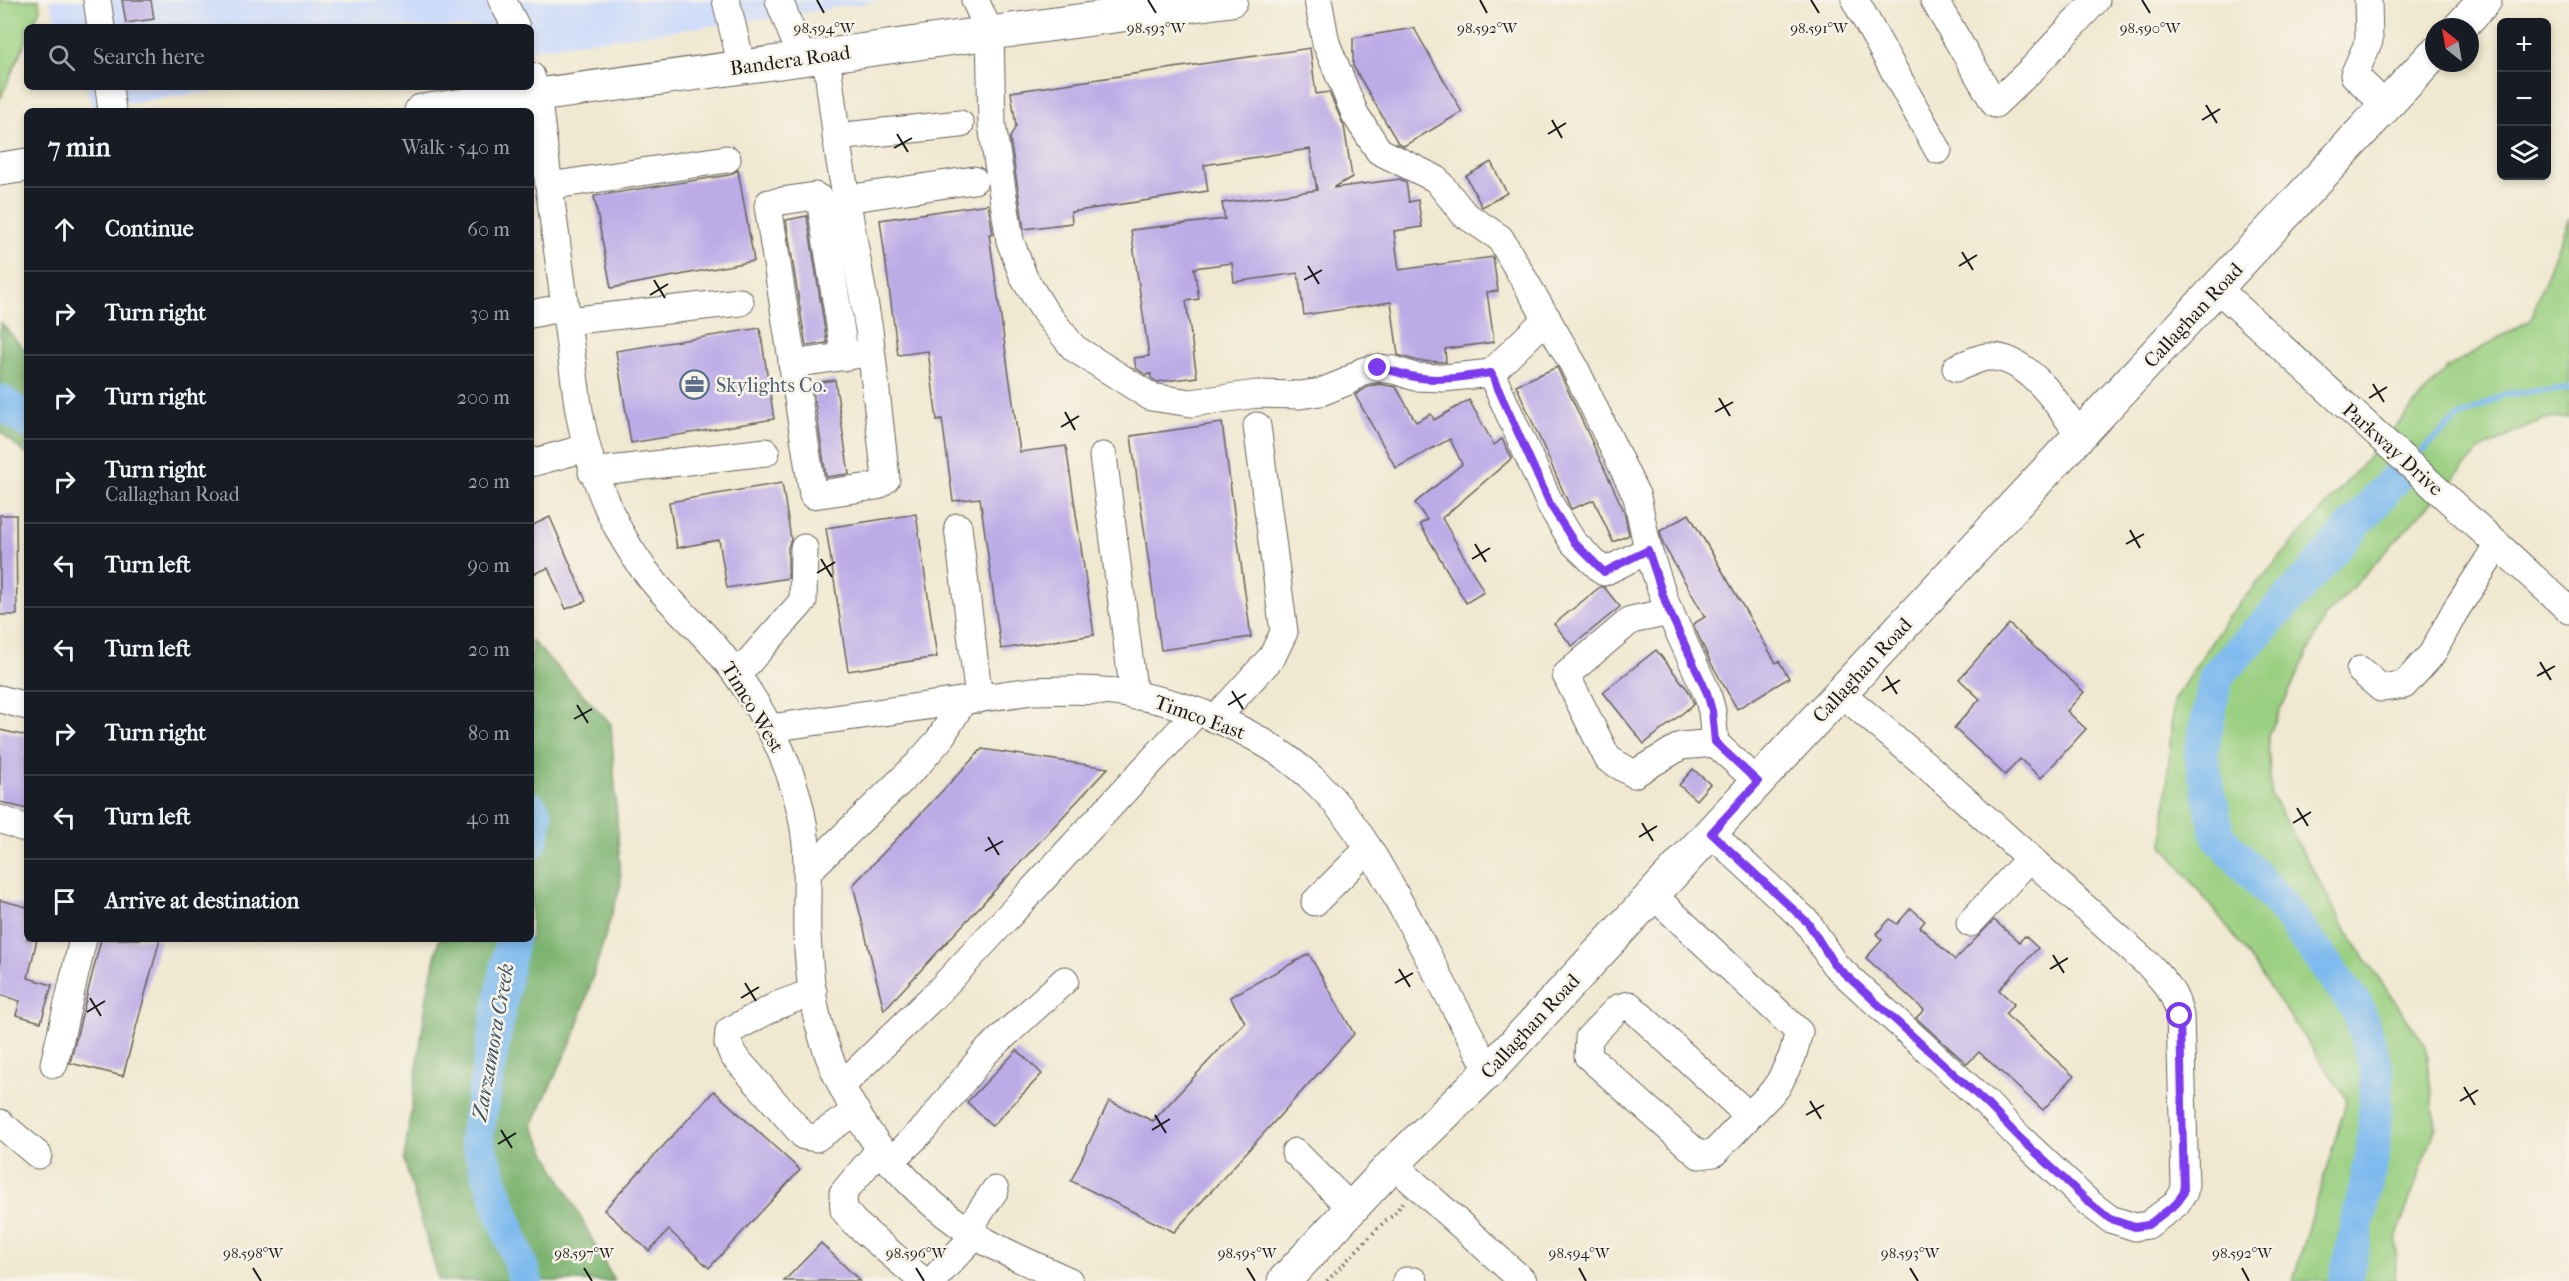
<!DOCTYPE html>
<meta charset="utf-8">
<style>
:root{--surface:#171b24;--page:#242831;--text:#f1f3f6;--muted:#9ea1a6;--line:#363941}
body{margin:0;font-family:"IM FELL French Canon",serif;background:var(--page);color:var(--text)}
.controls{position:absolute;right:18px;top:18px;display:grid;overflow:hidden;border-radius:9px;box-shadow:0 3px 9px #0003}
.controls button{width:54px;height:54px;display:grid;place-items:center;padding:0;border:0;border-bottom:2px solid var(--line);background:var(--surface);color:var(--text);font:30px sans-serif}
.compass{position:absolute;left:2425px;top:18px;width:54px;height:54px;border-radius:50%;background:var(--surface);box-shadow:0 3px 9px #0003;rotate:329deg}
.stop{position:absolute;width:18px;height:18px;margin:-14px;border:4px solid #7c3aed;border-radius:50%;background:#fff}
.stop.end{background:#7c3aed;border-color:#fff;box-shadow:0 2px 6px #0008}
.list{margin:0;padding:0;list-style:none}
h2{display:flex;justify-content:space-between;align-items:center;height:78px;margin:0;padding:0 24px;font-size:26px}
h2 small{font-size:20px;font-weight:400;color:var(--muted)}
.list li{display:grid;grid-template-columns:39px 1fr auto;gap:18px;align-items:center;box-sizing:border-box;height:84px;padding:0 24px;border-top:2px solid var(--line)}
.list b{display:block;font-size:22px;white-space:nowrap}
.list p{margin:0;font-size:20px;white-space:nowrap;color:var(--muted)}
.list em{font-size:20px;font-style:normal;color:var(--muted)}
.icon{flex:none;width:33px;height:33px;fill:none;stroke:currentColor;stroke-width:2;stroke-linecap:round;stroke-linejoin:round}
.map{position:relative;flex:none;width:2569px;height:1281px;overflow:hidden}
.search{position:absolute;background:var(--surface);box-shadow:0 3px 9px #0003;left:24px;top:24px;width:510px;height:66px;display:flex;align-items:center;gap:15px;box-sizing:border-box;padding:0 21px;border-radius:9px;color:var(--muted);font-size:22px}
.panel{position:absolute;background:var(--surface);box-shadow:0 3px 9px #0003;left:24px;top:108px;width:510px;height:834px;border-radius:9px}
.map>svg:first-child{display:block}
</style>
<div class="map">
<svg width="2569" height="1281" viewBox="0 0 2569 1281">
<rect width="100%" height="100%" fill="#f7f3e8"/>
<filter id="ink" filterUnits="userSpaceOnUse"><feTurbulence type="fractalNoise" baseFrequency=".0167" numOctaves="2"/><feDisplacementMap in="SourceGraphic" scale="12" xChannelSelector="R" yChannelSelector="G"/><feConvolveMatrix kernelMatrix="1 2 1 2 8 2 1 2 1" color-interpolation-filters="sRGB"/></filter>
<filter id="wash" filterUnits="userSpaceOnUse"><feTurbulence type="fractalNoise" baseFrequency=".008" numOctaves="4" result="noise"/><feDisplacementMap in="SourceGraphic" scale="24" xChannelSelector="R" yChannelSelector="G"/><feGaussianBlur stdDeviation="1.35" result="paint"/><feColorMatrix in="noise" values="0 0 0 0 0 0 0 0 0 0 0 0 0 0 0 0 0 1.4 0 .05"/><feComposite in="paint" operator="in"/></filter>
<g filter="url(#wash)">
<rect width="100%" height="100%" fill="#f0e8d0"/>
<g fill="#cddbfa">
<polygon points="49,0 884,0 771,18 531,49 531,27 59,27"/>
<polygon points="85,87 246,87 94,107"/>
</g>
<g fill="#99cf80" stroke="#5a764e" stroke-width="1.5">
<polygon points="0,0 39,0 40,9 32,27 27,27 27,38 0,99"/>
<polygon points="2569,217 2569,418 2543,419 2480,450 2325,617 2268,736 2271,795 2349,935 2425,1045 2436,1127 2397,1235 2395,1281 2293,1281 2347,1099 2240,944 2163,845 2173,701 2230,614 2448,367 2530,320"/>
</g>
<g fill="#7ab26e" stroke="#4b6745" stroke-width="1.5">
<polygon points="0,322 27,352 27,455 0,432"/>
<polygon points="531,640 611,724 621,884 576,1032 532,1125 614,1281 439,1281 404,1160 428,990 439,939 531,939"/>
</g>
<g fill="none" stroke-linecap="round" stroke-linejoin="round">
<polyline stroke="#7bb9ee" stroke-width="6" points="2422,451 2455,420 2505,394 2569,388"/>
<g stroke="#7bb9ee" stroke-width="34">
<polyline points="0,401 27,421"/>
<polyline points="531,808 536,816 531,842"/>
<polyline points="512,939 476,1138 526,1281"/>
<polyline points="2345,1281 2373,1153 2377,1071 2357,1007 2280,903 2218,836 2201,755 2216,676 2300,587 2393,481"/>
</g>
</g>
<g id="blocks">
<g fill="#bbace7">
<polygon points="122,0 151,0 154,19 126,23"/>
<polygon points="1414,28 1462,112 1404,146 1398,143 1353,66 1353,38"/>
<polygon points="1310,48 1316,94 1329,92 1344,126 1352,177 1333,188 1400,179 1406,182 1409,202 1418,200 1422,227 1394,231 1399,270 1493,257 1498,291 1487,292 1494,342 1445,349 1446,362 1418,361 1398,355 1391,302 1304,315 1298,273 1234,282 1232,263 1194,268 1199,299 1186,301 1197,377 1157,382 1151,378 1151,374 1146,375 1136,368 1134,358 1149,356 1131,230 1225,219 1222,203 1317,190 1310,149 1204,165 1208,191 1071,212 1072,223 1024,229 1010,138 1016,126 1011,92"/>
<polygon points="1491,162 1507,193 1482,207 1466,176"/>
<polygon points="738,170 754,261 611,288 594,196 729,175"/>
<polygon points="988,204 993,234 989,234 1020,452 1066,446 1094,635 1001,649 980,498 953,501 942,419 937,420 928,351 898,355 880,220"/>
<polygon points="807,216 827,343 806,346 786,220"/>
<polygon points="760,328 774,419 631,443 616,351"/>
<polygon points="1557,367 1624,511 1629,535 1613,542 1594,500 1571,509 1516,385"/>
<polygon points="835,380 849,474 826,477 812,383"/>
<polygon points="1379,384 1396,387 1416,422 1431,414 1434,420 1469,400 1494,445 1502,439 1512,458 1442,518 1484,592 1466,603 1420,524 1427,520 1415,503 1462,464 1450,439 1396,468 1355,395 1369,386"/>
<polygon points="1222,423 1251,637 1161,650 1131,436"/>
<polygon points="782,483 791,539 788,548 788,578 727,588 719,540 677,548 669,502"/>
<polygon points="916,514 937,657 848,671 826,528"/>
<polygon points="1689,514 1776,663 1779,661 1789,678 1737,709 1711,663 1693,624 1705,617 1663,544 1660,531"/>
<polygon points="0,515 16,515 17,615 0,615"/>
<polygon points="550,517 586,601 566,609 548,568 531,575 531,526"/>
<polygon points="1600,587 1604,587 1620,607 1572,646 1554,624"/>
<polygon points="2009,624 2084,692 2067,711 2086,729 2041,778 2020,759 2005,775 1954,728 1980,699 1959,679"/>
<polygon points="1656,650 1688,690 1694,704 1644,744 1603,692"/>
<polygon points="0,730 27,736 27,809 0,802"/>
<polygon points="982,749 1108,768 884,1010 853,885"/>
<polygon points="1693,769 1710,784 1696,800 1679,785"/>
<polygon points="0,900 27,907 27,939 37,939 28,978 52,985 41,1022 16,1015 20,1001 0,995"/>
<polygon points="1911,908 1925,921 1920,927 1955,960 1994,920 2019,942 2025,936 2038,948 1999,990 2014,1004 2005,1014 2074,1076 2043,1110 1979,1052 1967,1064 1916,1018 1924,1010 1866,958 1882,940 1876,934 1890,919 1897,924"/>
<polygon points="101,939 160,939 123,1076 70,1063"/>
<polygon points="1309,954 1354,1034 1174,1232 1071,1181 1109,1101 1153,1121 1245,1022 1230,997"/>
<polygon points="1017,1050 1042,1074 992,1126 967,1102"/>
<polygon points="714,1091 800,1170 709,1268 669,1230 649,1251 604,1210"/>
<polygon points="821,1243 860,1281 784,1281"/>
</g>
</g>
</g>
<g filter="url(#ink)">
<use href="#blocks" fill-opacity="0" stroke="#66635b" stroke-width="1.5"/>
<g fill="none" stroke-linecap="round" stroke-linejoin="round">
<defs>
<g id="minor">
<polyline points="97,0 101,27"/>
<polyline points="502,0 516,27"/>
<polyline points="726,0 742,67"/>
<polyline points="779,0 802,59"/>
<polyline points="975,0 990,33 992,125 1010,241 1024,278 1045,312 1074,348 1151,397 1191,403 1257,394 1300,395 1321,392 1346,382 1363,371 1378,368 1394,370 1415,377 1444,378 1491,373"/>
<polyline points="1318,0 1326,43 1355,114 1379,151 1436,179 1464,214 1500,238 1573,364 1637,497 1648,550 1666,604 1707,693 1712,711 1715,743 1758,782"/>
<polyline points="1855,0 1938,150"/>
<polyline points="1934,0 1995,104 2033,68 2096,0"/>
<polyline points="2368,0 2369,41 2354,75 2386,106"/>
<polyline points="826,55 839,156 869,330 886,479 877,486 813,495 768,206 769,203 815,196 820,199 845,357"/>
<path d="M531 76 537 95 578 405C589 472 613 535 658 587 678 610 701 630 720 653 739 676 756 702 770 729 791 768 806 816 807 861 808 885 806 910 807 935 809 965 811 996 819 1025 842 1111 899 1186 973 1234 1003 1253 1037 1266 1069 1281"/>
<polyline points="109,87 112,111"/>
<polyline points="836,137 960,124"/>
<polyline points="549,186 727,159"/>
<polyline points="846,199 974,180"/>
<polyline points="2217,288 2569,610"/>
<polyline points="531,314 565,307"/>
<polyline points="1547,318 1491,373 1551,506 1573,542 1604,572 1648,550"/>
<polyline points="567,321 740,302"/>
<polyline points="792,364 862,354"/>
<path d="M1956 368C1965 365 1977 358 1987 357 2028 354 2060 407 2080 436"/>
<polyline points="1103,456 1134,696"/>
<polyline points="531,463 586,448"/>
<polyline points="592,472 766,452"/>
<polyline points="958,527 979,699"/>
<polyline points="1670,612 1631,620 1566,675 1608,759 1634,774 1681,746 1715,743"/>
<polyline points="2360,670 2381,688 2404,685 2432,654 2455,611 2498,545"/>
<polyline points="737,675 803,601 804,548"/>
<polyline points="0,699 27,706"/>
<polyline points="1215,719 1272,657 1284,632 1257,426"/>
<path d="M770 728 1032 691C1060 690 1087 689 1114 692 1187 701 1265 732 1318 784 1360 825 1387 879 1415 931 1439 978 1464 1024 1489 1071"/>
<polyline points="0,819 27,829"/>
<path d="M1711 833 1808 923 1834 964 1987 1104 2020 1138 2089 1203 2110 1219 2135 1227 2148 1225 2176 1204 2184 1192 2185 1185 2180 1016C2176 994 2166 983 2150 966L1925 764 1841 693"/>
<polyline points="807,872 917,765 939,740 963,701"/>
<polyline points="1653,895 1799,1032 1792,1057 1777,1087 1714,1153 1699,1155 1588,1056 1589,1038 1618,1008 1629,1005 1749,1116"/>
<polyline points="1315,902 1368,849"/>
<polyline points="1970,923 2030,858"/>
<polyline points="813,992 778,1005 729,1031 728,1043 733,1055 804,1136 816,1138 856,1111"/>
<polyline points="54,1064 83,939"/>
<polyline points="842,1085 939,991 1197,712"/>
<polyline points="0,1123 38,1155"/>
<polyline points="881,1148 843,1193 844,1210 854,1222 923,1281"/>
<polyline points="1295,1152 1352,1209"/>
<polyline points="890,1162 926,1127 985,1053 1065,980"/>
<polyline points="1393,1164 1523,1281"/>
<polyline points="968,1230 995,1190"/>
<polyline points="932,1281 975,1235"/>
<polyline points="1406,1281 1414,1281"/>
</g>
<g id="major">
<polyline points="2460,27 2485,0"/>
<polyline points="421,111 1231,0"/>
<polyline points="0,169 27,165"/>
<polyline points="1284,1281 1393,1164 1489,1071 2434,54"/>
</g>
</defs>
<use href="#minor" stroke="#66635b" stroke-width="29"/>
<use href="#major" stroke="#66635b" stroke-width="35"/>
<polyline stroke="#66635b" stroke-width="4" stroke-dasharray="1.5 4.5" stroke-linecap="butt" points="1327,1281 1385,1221 1395,1214 1403,1201"/>
<use href="#minor" stroke="#fff" stroke-width="27"/>
<use href="#major" stroke="#fff" stroke-width="33"/>
</g>
</g>
<g fill="none" stroke-linecap="round" stroke-linejoin="round" filter="url(#ink)">
<path stroke="#7c3aed" stroke-width="8" d="M1378 368C1391 369 1402 375 1415 377 1439 382 1467 376 1491 373L1551 506 1574 542 1604 572 1648 550 1666 604 1707 693 1712 711 1715 742 1758 782 1711 833 1808 923 1834 964 1987 1104 2020 1138 2090 1203 2110 1219 2135 1227 2148 1225 2176 1204 2184 1192 2180 1016"/>
</g>
<path fill="none" stroke="#1c1c1c" stroke-width="2" d="M817 0 824 13M1148 0 1156 13M1480 0 1487 13M1811 0 1819 13M2142 0 2150 13M2206 105 2217 123M1552 120 1562 138M2202 120 2220 109M897 134 908 152M1548 134 1566 123M894 148 912 138M1962 252 1973 270M1308 266 1319 284M1959 266 1977 255M654 280 665 298M1304 280 1322 270M650 295 668 284M2373 384 2384 402M1719 398 1730 416M2369 398 2387 387M1065 412 1075 430M1715 412 1733 402M1061 427 1079 416M2130 530 2140 548M1475 544 1486 562M2126 544 2144 534M821 559 832 577M1472 559 1490 548M817 573 835 562M2540 662 2551 680M1886 676 1897 694M2537 676 2555 666M1232 691 1243 709M1882 691 1900 680M577 705 588 723M1228 705 1246 694M574 719 592 709M2297 808 2308 826M1642 823 1653 841M2293 823 2311 812M988 837 999 855M1639 837 1657 826M985 851 1003 841M2053 955 2064 973M1399 969 1410 987M2050 969 2068 958M745 983 756 1001M1395 983 1413 973M90 998 101 1016M741 998 759 987M87 1012 105 1001M2464 1087 2475 1105M1810 1101 1821 1119M2460 1101 2478 1090M1155 1115 1166 1133M1806 1115 1824 1105M501 1130 512 1148M1152 1130 1170 1119M498 1144 516 1133M253 1268 261 1281M584 1268 592 1281M916 1268 924 1281M1247 1268 1255 1281M1579 1268 1586 1281M1910 1268 1918 1281M2242 1268 2249 1281"/>
<defs>
<symbol id="office-ring" viewBox="-11 -11 22 22"><circle r="9.5" fill="#f7f3e8" stroke="#5c6f8a" stroke-width="1.5"/><path d="M-6-3h4V-5.5h4V-3h4V5H-6ZM-1-4.5V-3h2v-1.5ZM-6 0V1H6V0Z" fill="#5c6f8a"/></symbol>
</defs>
<g fill-rule="evenodd">
<use href="#office-ring" x="678" y="368" width="33" height="33"/>
</g>
<g text-anchor="middle" stroke-width="5" stroke-linejoin="round" paint-order="stroke">
<g font-size="20" fill="#1c1c1c" stroke="#f7f3e8">
<text transform="translate(790 60) rotate(-8)" y="7">Bandera Road</text>
<text transform="translate(2193 315) rotate(-47)" y="7">Callaghan Road</text>
<text transform="translate(2393 449) rotate(42)" y="7">Parkway Drive</text>
<text transform="translate(1862 670) rotate(-47)" y="7">Callaghan Road</text>
<text transform="translate(753 707) rotate(59)" y="7">Timco West</text>
<text transform="translate(1200 717) rotate(20)" y="7">Timco East</text>
<text transform="translate(1530 1026) rotate(-47)" y="7">Callaghan Road</text>
</g>
<g font-size="20" fill="#4e5e75" stroke="#f7f3e8" text-anchor="start">
<text x="716" y="392">Skylights Co.</text>
</g>
<g font-size="21" font-style="italic" fill="#3d5366" stroke="#f7f3e8">
<text transform="translate(493 1042) rotate(-80)" y="7">Zarzamora Creek</text>
</g>
</g>
<g font-size="15" text-anchor="middle" fill="#1c1c1c" stroke="#f7f3e8" stroke-width="5" stroke-linejoin="round" paint-order="stroke">
<text x="824" y="33">98.594°W</text>
<text x="1156" y="33">98.593°W</text>
<text x="1487" y="33">98.592°W</text>
<text x="2150" y="33">98.590°W</text>
<text x="1819" y="33">98.591°W</text>
<text x="253" y="1258">98.598°W</text>
<text x="584" y="1258">98.597°W</text>
<text x="916" y="1258">98.596°W</text>
<text x="1247" y="1258">98.595°W</text>
<text x="1579" y="1258">98.594°W</text>
<text x="1910" y="1258">98.593°W</text>
<text x="2242" y="1258">98.592°W</text>
</g>
</svg>
<div class="controls">
<button>+</button>
<button>−</button>
<button><svg class="icon" aria-label="layers" viewBox="0 0 24 24"><path d="M12 4l9 5-9 5-9-5zM3 14l9 5 9-5"/></svg></button>
</div>
<svg class="compass" viewBox="-18 -18 36 36"><path d="M0-13l5 13h-10z" fill="#e53935"/><path d="M0 13l5-13h-10z" fill="#9ea1a6"/></svg>
<div class="stop" style="left:2180px;top:1016px"></div>
<div class="stop end" style="left:1378px;top:368px"></div>
<div class="search"><svg class="icon" aria-label="search" viewBox="0 0 24 24"><circle cx="10" cy="10" r="6"/><path d="M15 15l6 6"/></svg>Search here</div>
<section class="panel">
<h2>7 min<small>Walk · 540 m</small></h2>
<ul class="list">
<li><svg class="icon" aria-label="ahead" viewBox="0 0 24 24"><path d="M12 20V5M6 11l6-6 6 6"/></svg><div><b>Continue</b></div><em>60 m</em></li>
<li><svg class="icon" aria-label="right" viewBox="0 0 24 24"><path d="M7 20v-9h11M14 6l5 5-5 5"/></svg><div><b>Turn right</b></div><em>30 m</em></li>
<li><svg class="icon" aria-label="right" viewBox="0 0 24 24"><path d="M7 20v-9h11M14 6l5 5-5 5"/></svg><div><b>Turn right</b></div><em>200 m</em></li>
<li><svg class="icon" aria-label="right" viewBox="0 0 24 24"><path d="M7 20v-9h11M14 6l5 5-5 5"/></svg><div><b>Turn right</b><p>Callaghan Road</p></div><em>20 m</em></li>
<li><svg class="icon" aria-label="left" viewBox="0 0 24 24"><path d="M17 20v-9H6M10 6l-5 5 5 5"/></svg><div><b>Turn left</b></div><em>90 m</em></li>
<li><svg class="icon" aria-label="left" viewBox="0 0 24 24"><path d="M17 20v-9H6M10 6l-5 5 5 5"/></svg><div><b>Turn left</b></div><em>20 m</em></li>
<li><svg class="icon" aria-label="right" viewBox="0 0 24 24"><path d="M7 20v-9h11M14 6l5 5-5 5"/></svg><div><b>Turn right</b></div><em>80 m</em></li>
<li><svg class="icon" aria-label="left" viewBox="0 0 24 24"><path d="M17 20v-9H6M10 6l-5 5 5 5"/></svg><div><b>Turn left</b></div><em>40 m</em></li>
<li><svg class="icon" aria-label="arrive" viewBox="0 0 24 24"><path d="M6 21V4h12l-3 4 3 4H6"/></svg><div><b>Arrive at destination</b></div></li>
</ul>
</section>
</div>
